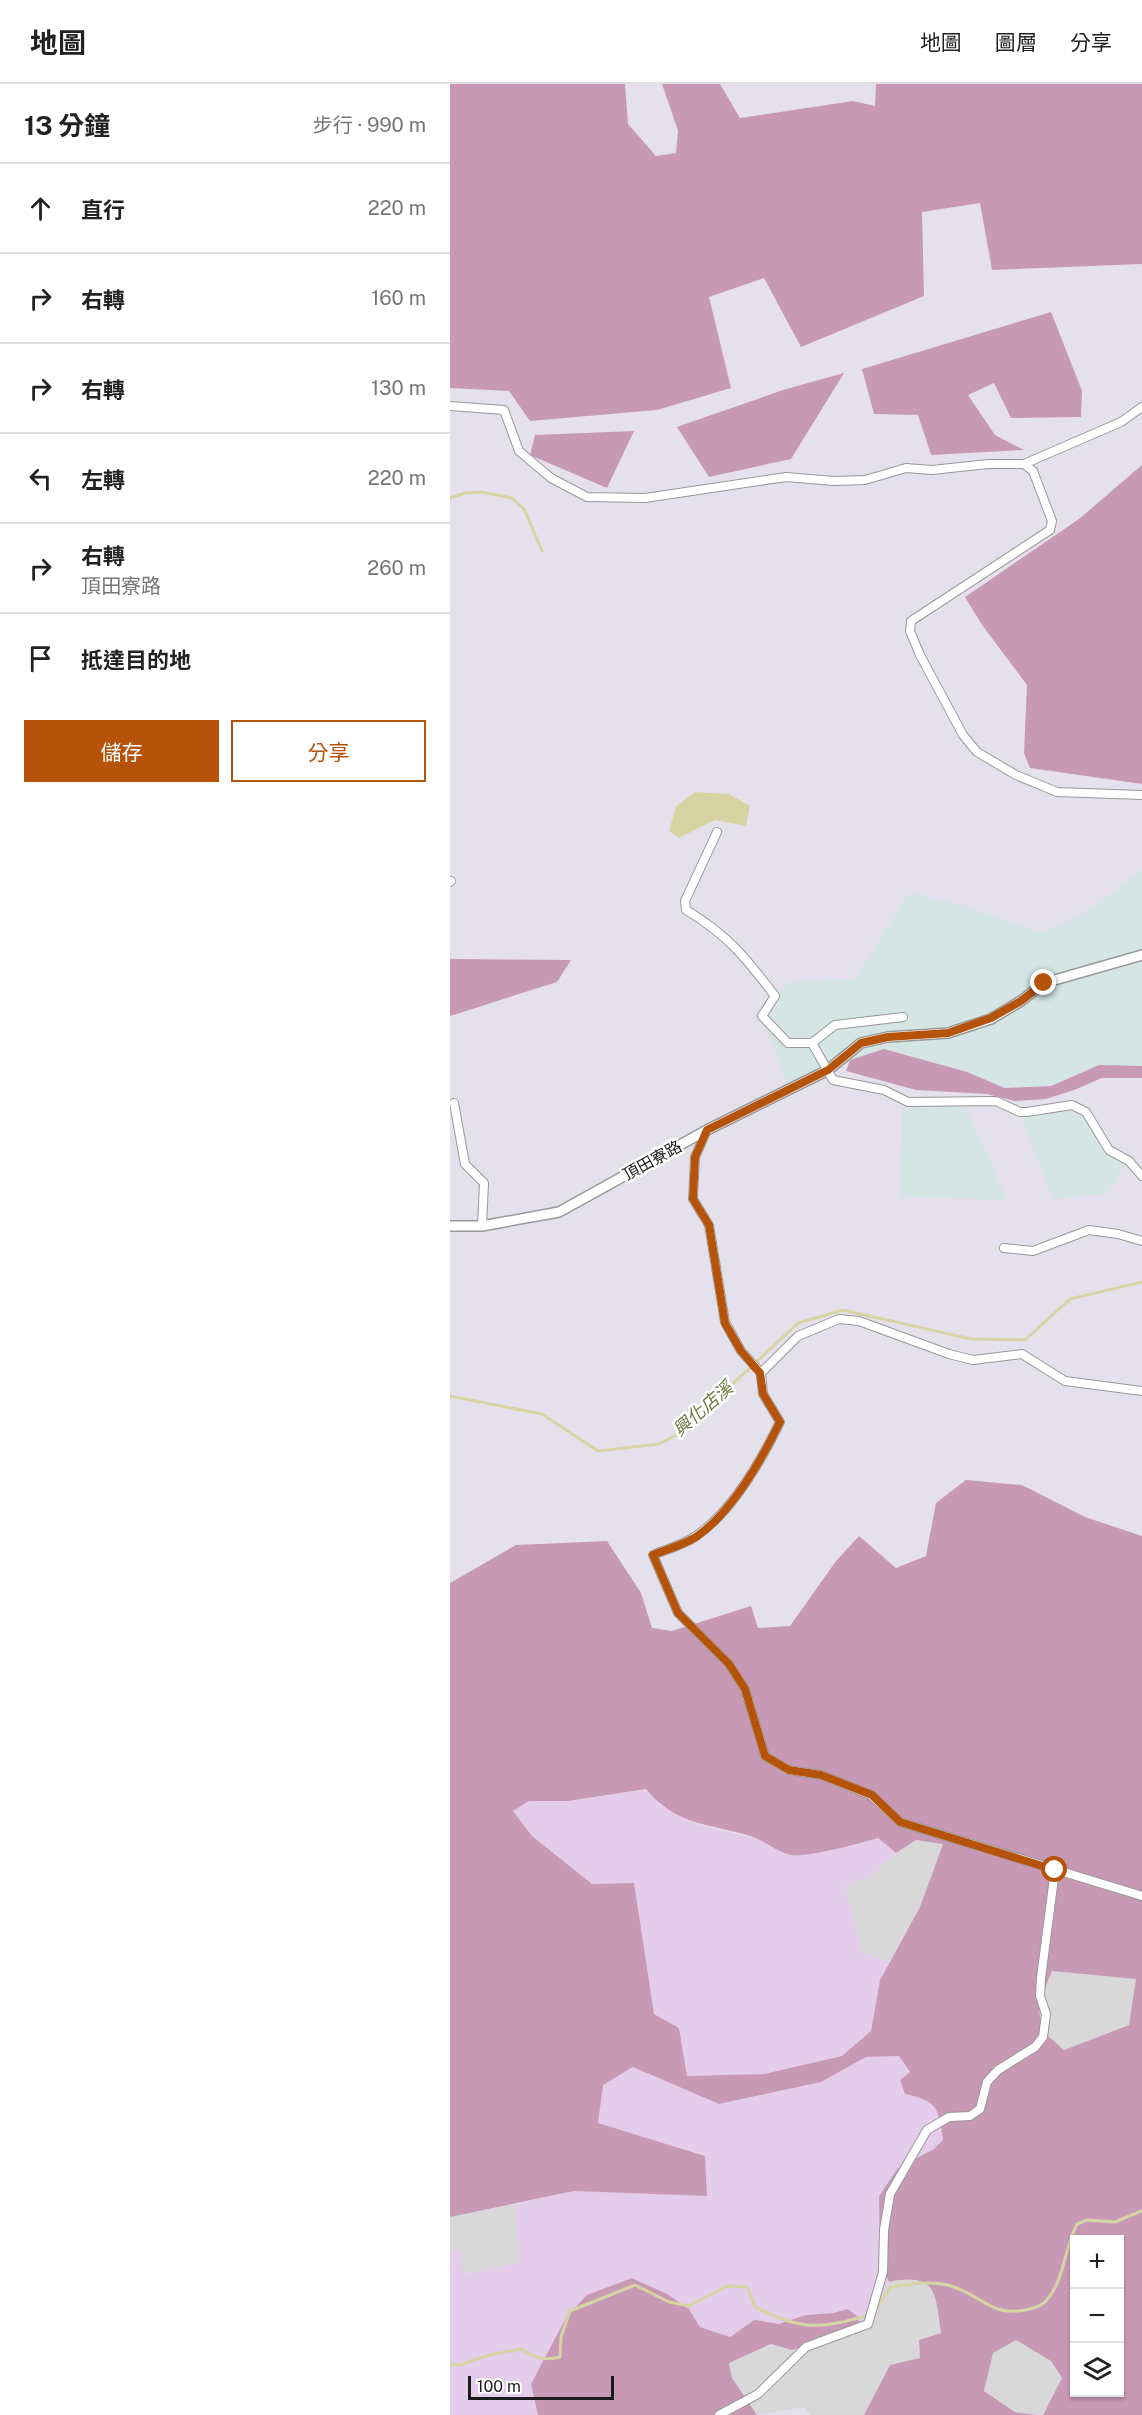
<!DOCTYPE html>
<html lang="zh-TW">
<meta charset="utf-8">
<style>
:root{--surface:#fff;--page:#f2f2f2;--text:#222;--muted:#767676;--line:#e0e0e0;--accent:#b45309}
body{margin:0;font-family:"Public Sans","Noto Sans TC",sans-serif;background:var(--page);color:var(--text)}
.controls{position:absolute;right:18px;bottom:18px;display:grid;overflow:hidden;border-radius:0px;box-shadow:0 2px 4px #0004}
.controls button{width:54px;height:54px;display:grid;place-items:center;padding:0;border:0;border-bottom:2px solid var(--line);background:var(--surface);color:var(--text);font:30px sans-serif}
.scale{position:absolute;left:18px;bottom:15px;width:146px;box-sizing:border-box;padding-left:6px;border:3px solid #1b1b1b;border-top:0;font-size:16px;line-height:21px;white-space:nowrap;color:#1b1b1b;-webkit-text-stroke:4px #fff;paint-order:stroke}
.stop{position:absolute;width:18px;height:18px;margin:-14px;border:4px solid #b45309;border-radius:50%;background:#fff}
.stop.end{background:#b45309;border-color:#fff;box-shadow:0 2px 6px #0008}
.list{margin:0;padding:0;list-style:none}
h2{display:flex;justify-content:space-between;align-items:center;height:78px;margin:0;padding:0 24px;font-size:26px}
h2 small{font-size:20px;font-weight:400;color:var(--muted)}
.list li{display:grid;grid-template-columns:39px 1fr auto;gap:18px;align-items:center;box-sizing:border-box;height:90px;padding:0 24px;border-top:2px solid var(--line)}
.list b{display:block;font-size:22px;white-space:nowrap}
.list p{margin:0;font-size:20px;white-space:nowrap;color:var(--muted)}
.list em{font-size:20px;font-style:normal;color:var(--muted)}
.actions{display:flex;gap:12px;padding:18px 24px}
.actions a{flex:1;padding:14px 0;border:2px solid var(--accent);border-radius:0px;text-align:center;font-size:21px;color:var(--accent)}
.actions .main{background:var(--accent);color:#fff}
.icon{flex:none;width:33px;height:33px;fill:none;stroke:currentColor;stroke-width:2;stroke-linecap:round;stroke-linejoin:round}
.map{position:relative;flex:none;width:692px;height:2331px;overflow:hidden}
header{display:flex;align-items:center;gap:36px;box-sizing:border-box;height:84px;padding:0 30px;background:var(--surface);border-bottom:2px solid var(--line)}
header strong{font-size:28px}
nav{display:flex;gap:33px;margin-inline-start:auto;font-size:21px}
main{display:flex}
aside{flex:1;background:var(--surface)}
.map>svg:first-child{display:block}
</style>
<header>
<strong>地圖</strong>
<nav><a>地圖</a><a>圖層</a><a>分享</a></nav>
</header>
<main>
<aside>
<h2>13 分鐘<small>步行 · 990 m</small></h2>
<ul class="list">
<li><svg class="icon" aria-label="ahead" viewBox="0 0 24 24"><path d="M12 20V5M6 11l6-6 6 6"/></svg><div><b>直行</b></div><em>220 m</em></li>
<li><svg class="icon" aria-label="right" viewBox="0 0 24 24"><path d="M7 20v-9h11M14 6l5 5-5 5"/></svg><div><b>右轉</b></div><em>160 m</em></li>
<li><svg class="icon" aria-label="right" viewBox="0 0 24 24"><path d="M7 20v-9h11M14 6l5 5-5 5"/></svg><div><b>右轉</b></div><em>130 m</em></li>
<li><svg class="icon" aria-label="left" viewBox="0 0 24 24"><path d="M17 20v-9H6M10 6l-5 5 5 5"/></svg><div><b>左轉</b></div><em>220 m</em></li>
<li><svg class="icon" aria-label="right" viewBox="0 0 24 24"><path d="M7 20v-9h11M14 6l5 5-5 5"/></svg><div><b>右轉</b><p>頂田寮路</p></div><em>260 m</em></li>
<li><svg class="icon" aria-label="arrive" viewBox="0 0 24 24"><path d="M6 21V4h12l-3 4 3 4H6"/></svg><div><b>抵達目的地</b></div></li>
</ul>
<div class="actions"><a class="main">儲存</a><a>分享</a></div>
</aside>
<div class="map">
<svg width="692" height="2331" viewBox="0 0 692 2331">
<rect width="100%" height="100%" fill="#e5e1ec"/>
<g fill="#d8d8d9">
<polygon points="466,1756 493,1759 470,1823 439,1878 412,1868 395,1802 421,1792 446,1769"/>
<polygon points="602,1887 687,1895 679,1941 613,1966 591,1946 589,1919"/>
<polygon points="65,2120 71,2178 13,2190 9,2165 0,2169 0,2133"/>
<polygon points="460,2194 474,2197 485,2210 491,2250 470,2274 440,2281 414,2331 360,2331 354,2323 307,2331 282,2294 279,2279 322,2260 342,2266 424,2236 439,2198"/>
<polygon points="566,2256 601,2277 612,2295 593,2331 565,2328 534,2307 543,2269"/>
</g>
<g fill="#d4e5e3">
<polygon points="692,786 692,982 649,981 601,1002 555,1004 517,988 434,965 337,999 309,925 340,898 406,894 459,809 513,821 594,849 639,827"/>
<polygon points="515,1021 557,1116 451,1113 452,1024"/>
<polygon points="619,1025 633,1030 661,1071 675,1082 657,1109 603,1116 572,1034 597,1027"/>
</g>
<g fill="#e4cdea">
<polygon points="196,1705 210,1721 250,1741 304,1754 343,1772 404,1762 428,1754 446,1769 421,1792 395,1802 412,1868 439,1878 430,1897 421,1947 392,1972 314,1990 237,1992 229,1944 204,1930 193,1867 142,1800 82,1752 63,1727 79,1717 118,1717"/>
<polygon points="449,1972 474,2014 489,2029 493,2056 484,2065 448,2084 430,2176 439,2198 425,2236 410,2241 398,2225 383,2229 356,2231 329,2241 304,2236 280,2253 250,2243 239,2225 217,2210 182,2194 98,2270 81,2300 88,2331 0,2331 0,2169 9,2164 14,2190 70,2178 65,2120 124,2107 257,2112 255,2072 147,2039 153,2001 184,1983 269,2020 371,1998 416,1973"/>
</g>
<g fill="#c899b4" fill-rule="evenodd">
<polygon points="0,0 175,0 178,40 206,72 226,69 228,47 212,0 270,0 290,34 403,17 425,22 426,0 692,0 692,180 542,186 530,119 472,128 474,212 351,263 314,194 259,213 281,304 207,326 80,337 59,307 0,304"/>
<polygon points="601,228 632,307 631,333 561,334 544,299 518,311 545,351 574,366 481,371 468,331 424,330 412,285"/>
<polygon points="394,289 341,375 259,393 227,343 333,306"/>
<polygon points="184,347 157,404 80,371 85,351"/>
<polygon points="692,381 692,700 580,684 574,669 577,601 532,541 515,513 629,435"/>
<polygon points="0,875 121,876 107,898 0,932"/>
<polygon points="434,965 517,988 555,1004 601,1002 649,981 692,982 692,994 652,994 624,1006 596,1015 565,1017 537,1010 466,1006 396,987 400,976"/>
<path d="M516 1396 572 1401 635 1433 692 1452V2331H593L612 2294 601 2277 566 2256 543 2269 534 2307 565 2328 588 2331H414L440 2281 470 2274 469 2256 491 2249C485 2210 488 2188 439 2198L430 2176 429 2112 448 2084 484 2065 493 2056C489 2025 488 2017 455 2010L450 1996 460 1988 449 1972 416 1973 371 1998 269 2020 183 1983 153 2001 148 2039 255 2072 257 2112 124 2107 0 2133V1499L66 1461 157 1457 191 1509 202 1544 222 1547 301 1522 308 1544 340 1542 386 1477 409 1452 446 1484 476 1472 486 1419ZM196 1705C227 1743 261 1739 303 1753 316 1758 328 1768 341 1771 355 1774 413 1759 428 1754L446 1769 466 1756 493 1760 470 1823 430 1896 421 1947 392 1972 314 1990 237 1992 229 1944 204 1930 184 1799 142 1800 82 1752 63 1727 79 1717H118ZM602 1887 686 1895 679 1941 614 1966 591 1946 589 1919ZM624 2156H670V2308H624Z"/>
<polygon points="182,2194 217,2210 239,2225 250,2243 280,2253 304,2236 329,2240 356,2231 383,2229 398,2225 407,2232 410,2241 342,2266 321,2260 279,2279 282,2294 307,2331 88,2331 81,2300 117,2232 137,2211"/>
</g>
<polygon fill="#d7d4a4" points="245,708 279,710 300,722 296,742 265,736 229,754 219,747 226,722"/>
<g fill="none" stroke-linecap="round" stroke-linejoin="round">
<g stroke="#d7d4a4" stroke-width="3">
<polyline points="0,414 15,409 31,408 62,414 74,425 92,467"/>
<polyline points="0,1312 92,1330 148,1367 209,1360 230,1349 348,1239 393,1226 521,1255 575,1256 620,1215 692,1198"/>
<path d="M426 2225 440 2203C460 2200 484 2196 504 2203 535 2214 543 2234 580 2225 586 2223 592 2222 596 2217 615 2196 614 2164 627 2140L637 2136 665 2138 692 2127"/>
<path d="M0 2280 10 2281 39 2271 71 2265C85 2274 94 2277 110 2273L111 2253 120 2227 185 2201 219 2218 239 2222 277 2202 297 2203 305 2223C351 2247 371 2245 419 2231"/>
</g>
<defs>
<g id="minor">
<polyline points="0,322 54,326 69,367 101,394 137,413 195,414 336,393 384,397 415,396 456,384 482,386 538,380 574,380 583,387 602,437 600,446 461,537 460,547 470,571 513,651 527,668 566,691 607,708 692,711"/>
<polyline points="574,380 671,338 692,323"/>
<path d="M267 748 235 817 236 826C278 851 296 874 325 912L312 932 338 959H362L383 996 434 1006 458 1018 546 1017 570 1028H577L622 1021 636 1028 659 1066 679 1077 692 1092"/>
<polyline points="0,798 1,797"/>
<polyline points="362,959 385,941 453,933"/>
<polyline points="4,1019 15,1080 34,1099 32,1142"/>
<path d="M257 1046 245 1073 243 1115 259 1141 275 1238 291 1267 311 1289 313 1310 330 1338C311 1377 282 1428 246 1452 233 1461 217 1465 203 1471L228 1529 279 1580 295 1605 315 1672 339 1686 371 1691 421 1711 450 1738 692 1812"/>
<polyline points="554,1164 583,1167 639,1146 668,1150 692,1157"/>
<polyline points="311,1289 348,1252 389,1235 409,1237 499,1270 523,1276 572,1270 615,1297 692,1307"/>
<polyline points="269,2331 308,2310 356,2263 418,2240 433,2188 434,2146 440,2110 477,2046 499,2033 520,2032 530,2025 537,1998 548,1986 585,1963 593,1953 596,1930 590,1912 591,1894 605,1786"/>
</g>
<polyline id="tertiary" points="0,1142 32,1142 109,1128 257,1046 378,986 411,959 438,953 498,949 541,935 571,917 594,899 692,871"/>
</defs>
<use href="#minor" stroke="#989898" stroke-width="10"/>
<use href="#tertiary" stroke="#989898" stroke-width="12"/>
<use href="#minor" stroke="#fff" stroke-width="8"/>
<use href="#tertiary" stroke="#fff" stroke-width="9"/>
</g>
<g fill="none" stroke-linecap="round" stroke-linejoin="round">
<path stroke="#b45309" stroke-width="8" d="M594 899 571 917 541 934 498 949 438 953 411 959 378 986 257 1046 245 1073 243 1115 259 1141 275 1239 291 1267 310 1289 313 1310 330 1338C311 1377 282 1428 246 1453 233 1461 217 1465 203 1471L228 1529 279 1580 295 1605 315 1672 339 1686 371 1691 422 1711 450 1738 605 1786"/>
</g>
<g text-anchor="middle" stroke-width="5" stroke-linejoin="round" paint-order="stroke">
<g font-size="16" fill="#1b1b1b" stroke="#fff">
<text transform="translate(202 1076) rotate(-29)" y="6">頂田寮路</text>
</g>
<g font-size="18" font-style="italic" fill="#6a773d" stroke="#fff">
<text transform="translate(253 1325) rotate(-41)" y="6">興化店溪</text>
</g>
</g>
</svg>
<div class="controls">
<button>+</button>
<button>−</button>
<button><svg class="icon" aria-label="layers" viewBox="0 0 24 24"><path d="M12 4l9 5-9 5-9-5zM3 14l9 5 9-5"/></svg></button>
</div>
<div class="scale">100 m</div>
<div class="stop" style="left:605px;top:1786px"></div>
<div class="stop end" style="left:594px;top:899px"></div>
</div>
</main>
